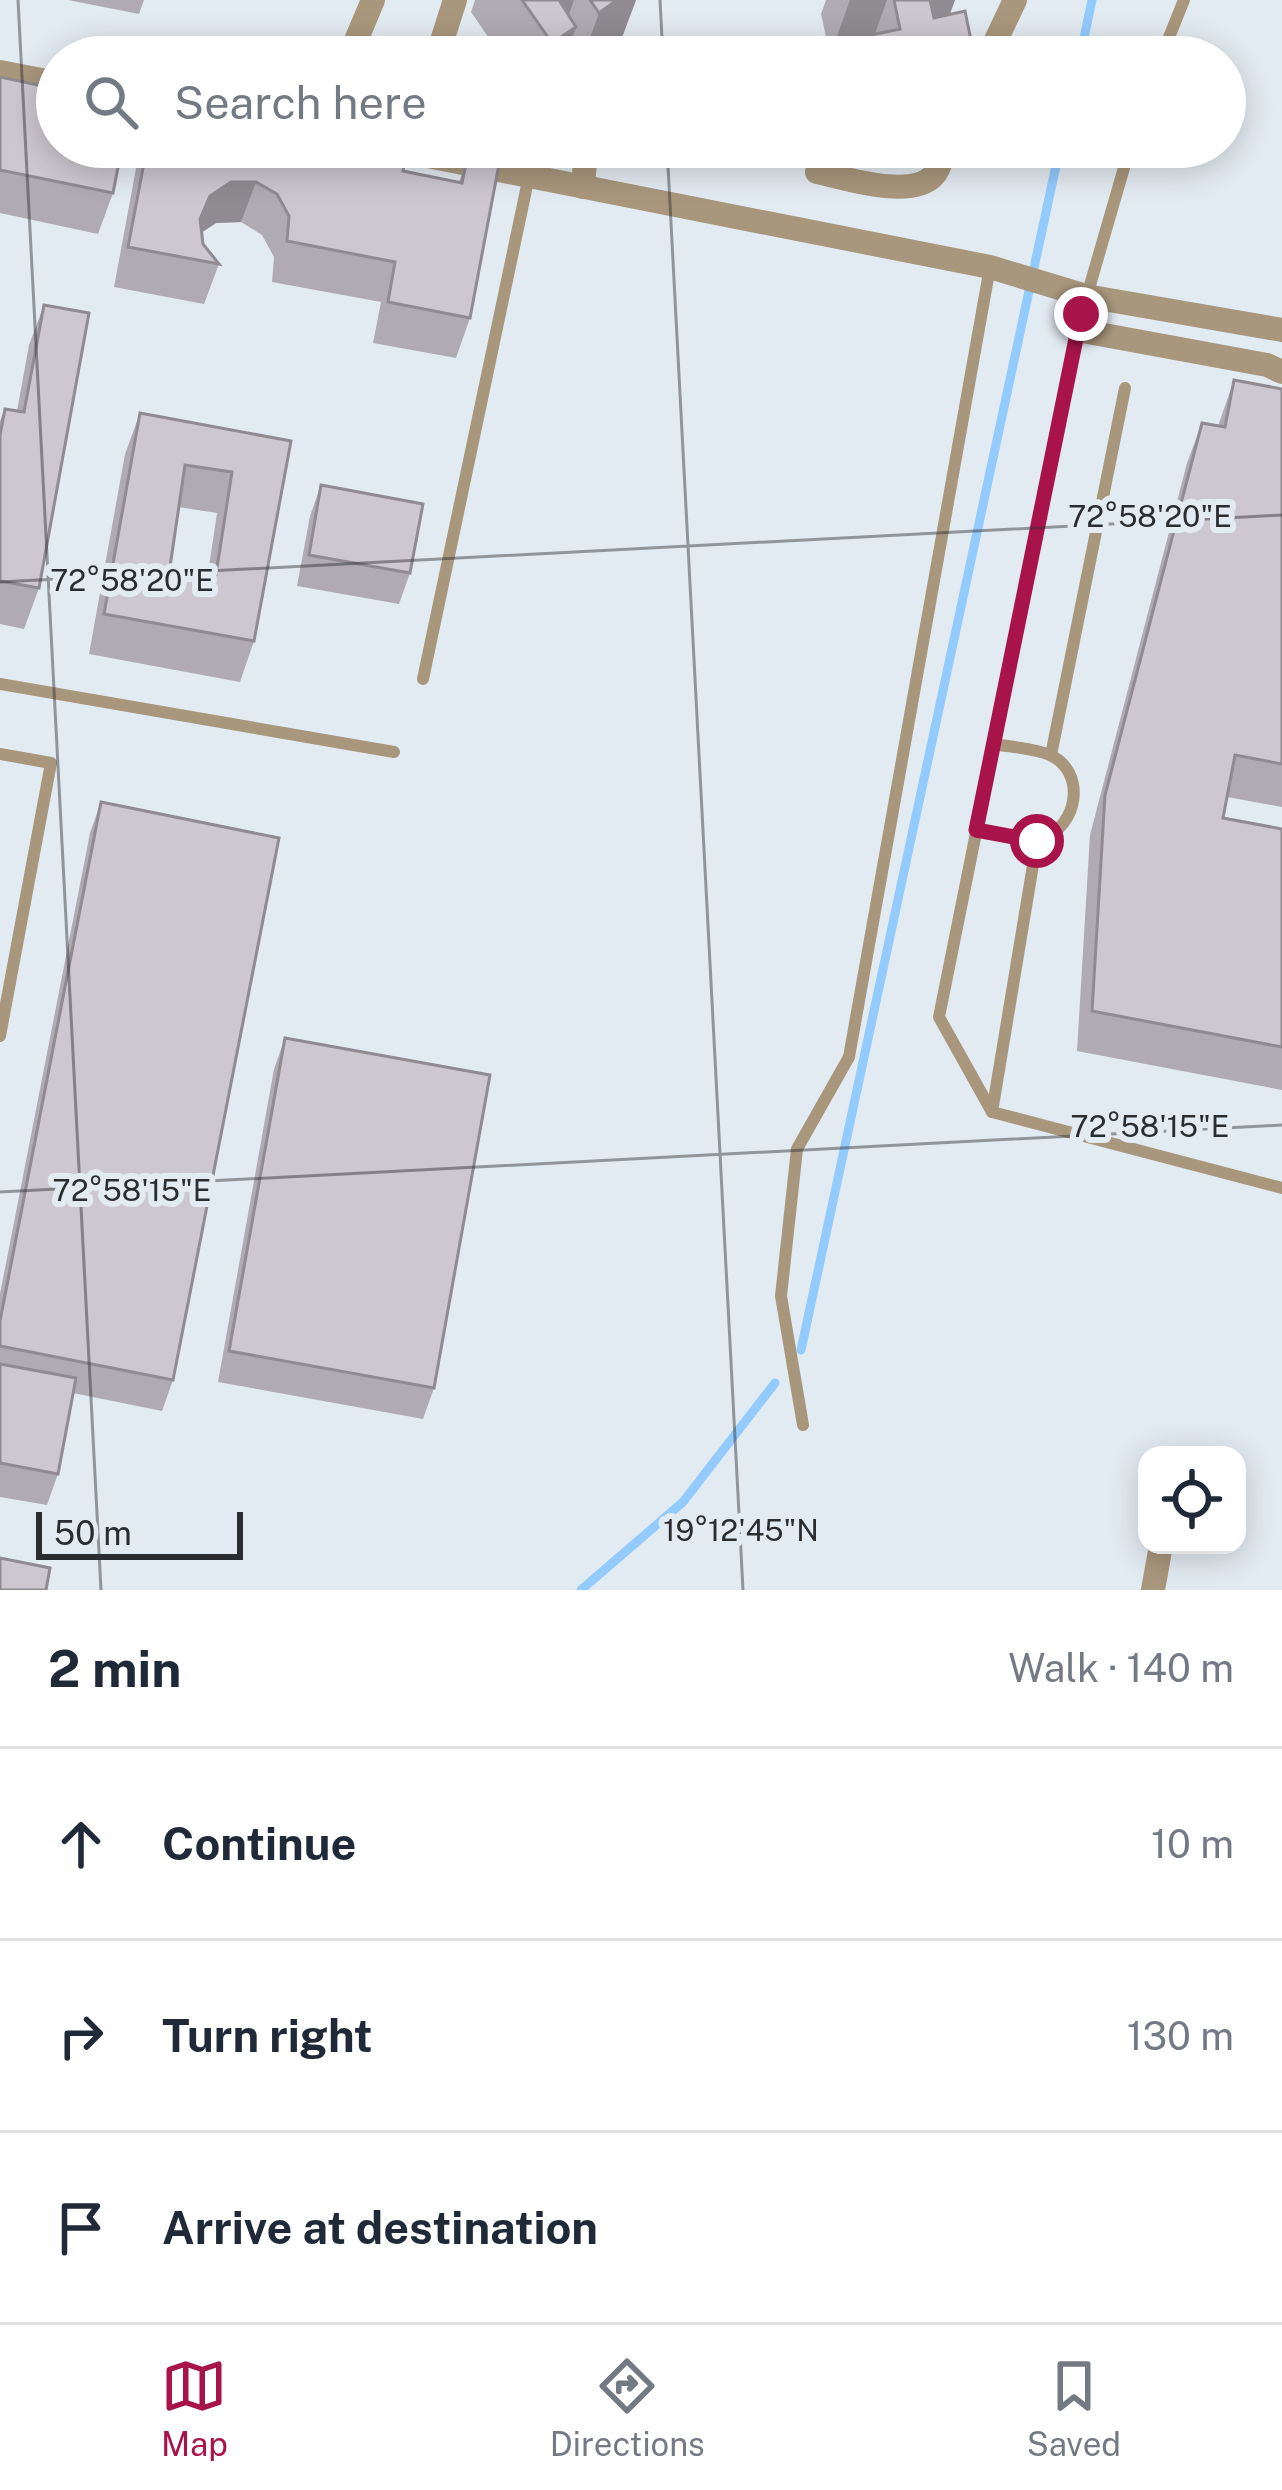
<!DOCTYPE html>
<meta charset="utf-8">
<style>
:root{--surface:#fff;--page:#f2f2f3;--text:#1f2937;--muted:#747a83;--line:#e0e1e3;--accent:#a81449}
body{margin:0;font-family:"Public Sans",sans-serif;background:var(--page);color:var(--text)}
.controls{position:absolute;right:36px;bottom:36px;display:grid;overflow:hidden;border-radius:24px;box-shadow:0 6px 30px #0003}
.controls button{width:108px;height:108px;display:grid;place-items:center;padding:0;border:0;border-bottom:3px solid var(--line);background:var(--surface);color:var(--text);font:60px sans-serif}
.scale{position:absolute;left:36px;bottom:30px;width:207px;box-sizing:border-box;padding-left:12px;border:6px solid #2a2d2f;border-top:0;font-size:33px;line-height:42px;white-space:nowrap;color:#2a2d2f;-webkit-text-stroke:9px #e3ebf2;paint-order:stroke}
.stop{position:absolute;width:36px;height:36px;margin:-27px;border:9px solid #a81449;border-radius:50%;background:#fff}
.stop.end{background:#a81449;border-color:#fff;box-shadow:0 3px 12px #0008}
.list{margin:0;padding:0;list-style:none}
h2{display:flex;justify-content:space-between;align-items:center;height:156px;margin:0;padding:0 48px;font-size:51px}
h2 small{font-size:39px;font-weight:400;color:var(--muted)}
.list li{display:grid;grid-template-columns:78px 1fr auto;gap:36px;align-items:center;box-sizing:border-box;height:192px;padding:0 48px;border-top:3px solid var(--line)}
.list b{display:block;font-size:45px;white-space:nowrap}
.list em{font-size:39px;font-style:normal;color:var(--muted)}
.icon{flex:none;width:66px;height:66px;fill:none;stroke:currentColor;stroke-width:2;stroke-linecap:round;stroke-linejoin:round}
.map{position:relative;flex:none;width:1282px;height:1590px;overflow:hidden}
.search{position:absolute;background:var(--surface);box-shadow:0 6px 30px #0003;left:36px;right:36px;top:36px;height:132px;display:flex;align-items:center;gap:30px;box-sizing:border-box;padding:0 42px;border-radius:66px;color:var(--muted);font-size:45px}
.sheet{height:732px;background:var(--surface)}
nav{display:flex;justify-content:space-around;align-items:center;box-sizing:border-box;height:168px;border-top:3px solid var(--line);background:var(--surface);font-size:33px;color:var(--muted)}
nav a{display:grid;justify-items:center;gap:6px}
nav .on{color:var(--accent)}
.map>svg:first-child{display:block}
</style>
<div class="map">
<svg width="1282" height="1590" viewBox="0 0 1282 1590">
<rect width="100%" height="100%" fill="#e3ebf2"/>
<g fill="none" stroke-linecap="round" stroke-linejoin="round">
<g stroke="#93cbfe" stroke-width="9">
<polyline points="1080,57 1092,0"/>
<polyline points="801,1350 1060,147"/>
<polyline points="581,1590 683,1502 775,1383"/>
</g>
<g stroke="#a9977d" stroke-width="12">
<polyline points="1161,57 1184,0"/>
<polyline points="1130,147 1077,330 939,1017 992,1112 1282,1188"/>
<polyline points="423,679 529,176"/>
<polyline points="0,684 394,752"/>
<polyline points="0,754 51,763 0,1036"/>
<polyline points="1051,755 1125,388"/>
<path d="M976 830C995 834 1024 844 1042 838 1078 827 1087 772 1050 755 1034 748 1010 747 993 744"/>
<polyline points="992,1112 1037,841"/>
<polyline points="803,1425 781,1296 797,1149 849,1057 990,267"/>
</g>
<g stroke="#a9977d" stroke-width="24">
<polyline points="349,57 373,0"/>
<polyline points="441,57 440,47 455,0"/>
<polyline points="988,57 1015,0"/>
<polyline points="0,72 57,83"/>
<polyline points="382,147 990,267 1086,296 1282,330"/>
<path d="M817 172C845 178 912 200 934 175 940 169 943 155 946 147"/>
<polyline points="583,187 586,147"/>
<polyline points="1077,330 1267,365 1282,372"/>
<polyline points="1153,1590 1161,1545"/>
</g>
</g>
<g fill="#b0abb2" fill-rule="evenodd">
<polygon points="68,0 144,0 139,14"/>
<polygon points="475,0 636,0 621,40 596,57 569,57 567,53 565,57 502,57 471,12"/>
<polygon points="826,0 955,0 950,14 971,40 965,57 855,57 858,48 830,55 821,14"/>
<polygon points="0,77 113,193 98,234 0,213"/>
<polygon points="140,147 389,147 403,171 459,182 467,159 470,318 456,358 373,343 381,302 272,282 274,257 262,235 241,222 216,223 202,232 203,244 219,264 204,304 114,287"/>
<polygon points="44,305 39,588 24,629 0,624 0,421 5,409 17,411 29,345"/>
<polygon points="1234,380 1282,389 1282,807 1227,797 1223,818 1282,829 1282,1090 1077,1051 1090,835 1187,463 1202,423 1218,426"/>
<path d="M140 413 291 441 254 641 240 682 89 654 125 454ZM178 507 217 513 208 573 170 567Z"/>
<polygon points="321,485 410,573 399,604 297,586 310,516"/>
<polygon points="101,802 173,1380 162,1411 73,1393 58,1474 47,1505 0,1497 0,1294 90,833"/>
<polygon points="285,1038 434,1388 423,1419 218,1382 274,1069"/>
</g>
<g fill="#908b91">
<polygon points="558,0 574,0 561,37 576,27 565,57 547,57 552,43"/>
<polygon points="617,0 636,0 621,40 596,57 583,57 599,13"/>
<polygon points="850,0 887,0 871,45 862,37 858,48 830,55"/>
<polygon points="925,0 955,0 940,41"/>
<polygon points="971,40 965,57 893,57"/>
<polygon points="231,182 256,182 241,222 216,223 195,237 185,260 210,196"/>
</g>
<g fill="#cdc7cf" stroke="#908b91" stroke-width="3" fill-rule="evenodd">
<polygon points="522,0 559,0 576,27 552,43"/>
<polygon points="590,0 617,0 599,13"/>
<polygon points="894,0 930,0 934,18 965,11 971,40 893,57 866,57 862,37 900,29"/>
<polygon points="0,77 57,89 57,147 122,147 113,193 0,170"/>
<polygon points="147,147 389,147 407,150 403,171 462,183 467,159 499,164 470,318 388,302 395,262 287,241 289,216 277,194 256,182 231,182 210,196 200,219 203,244 219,264 128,247"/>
<polygon points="44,305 89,313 39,588 0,581 0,435 5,409 24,412"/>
<polygon points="1234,380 1282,389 1282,764 1235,755 1223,818 1282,829 1282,1047 1092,1011 1105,795 1202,423 1225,427"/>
<path d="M140 413 291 441 254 641 104 614ZM185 465 232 472 216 574 170 567Z"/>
<polygon points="321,485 423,504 410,573 309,555"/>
<polygon points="101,802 279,838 173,1380 0,1346 0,1321"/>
<polygon points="285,1038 490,1075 434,1388 229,1351"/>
<polygon points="0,1364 76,1378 58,1474 0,1463"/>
<polygon points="0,1558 50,1568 46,1590 0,1590"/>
</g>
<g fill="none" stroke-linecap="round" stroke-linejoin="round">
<polyline stroke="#a81449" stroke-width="15" points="1037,841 976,830 1081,314"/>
</g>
<path fill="none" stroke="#2a2d2f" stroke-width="3" stroke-opacity="0.45" d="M18 0 101 1590M660 0 663 57M667 147 743 1590M0 582 1282 515M0 1192 1282 1125"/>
<g font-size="30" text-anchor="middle" fill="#2a2d2f" stroke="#e3ebf2" stroke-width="12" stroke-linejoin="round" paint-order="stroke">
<text x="1150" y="527">72°58'20"E</text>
<text x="132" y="591">72°58'20"E</text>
<text x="1150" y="1137">72°58'15"E</text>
<text x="132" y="1201">72°58'15"E</text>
<text x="741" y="1541">19°12'45"N</text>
</g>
</svg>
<div class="controls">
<button><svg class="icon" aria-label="locate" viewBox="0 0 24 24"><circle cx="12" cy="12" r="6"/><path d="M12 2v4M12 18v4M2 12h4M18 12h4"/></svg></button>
</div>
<div class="scale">50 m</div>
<div class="stop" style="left:1037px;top:841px"></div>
<div class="stop end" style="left:1081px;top:314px"></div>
<div class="search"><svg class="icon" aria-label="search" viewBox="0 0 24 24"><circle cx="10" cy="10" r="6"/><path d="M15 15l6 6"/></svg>Search here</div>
</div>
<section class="sheet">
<h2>2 min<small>Walk · 140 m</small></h2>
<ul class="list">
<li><svg class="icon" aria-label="ahead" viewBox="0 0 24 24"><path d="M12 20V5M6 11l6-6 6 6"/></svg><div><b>Continue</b></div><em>10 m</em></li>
<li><svg class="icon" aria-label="right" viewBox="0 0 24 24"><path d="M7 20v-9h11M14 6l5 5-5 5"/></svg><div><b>Turn right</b></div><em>130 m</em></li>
<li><svg class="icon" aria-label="arrive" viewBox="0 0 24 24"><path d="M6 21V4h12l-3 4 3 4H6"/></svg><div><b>Arrive at destination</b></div></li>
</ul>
</section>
<nav>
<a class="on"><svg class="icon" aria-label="map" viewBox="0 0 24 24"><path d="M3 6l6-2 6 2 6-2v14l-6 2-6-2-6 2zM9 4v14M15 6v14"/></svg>Map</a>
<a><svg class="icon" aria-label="directions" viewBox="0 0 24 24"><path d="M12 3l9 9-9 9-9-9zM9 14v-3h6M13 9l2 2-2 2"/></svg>Directions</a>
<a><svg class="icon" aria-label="saved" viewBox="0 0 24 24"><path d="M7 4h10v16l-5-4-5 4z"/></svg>Saved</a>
</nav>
